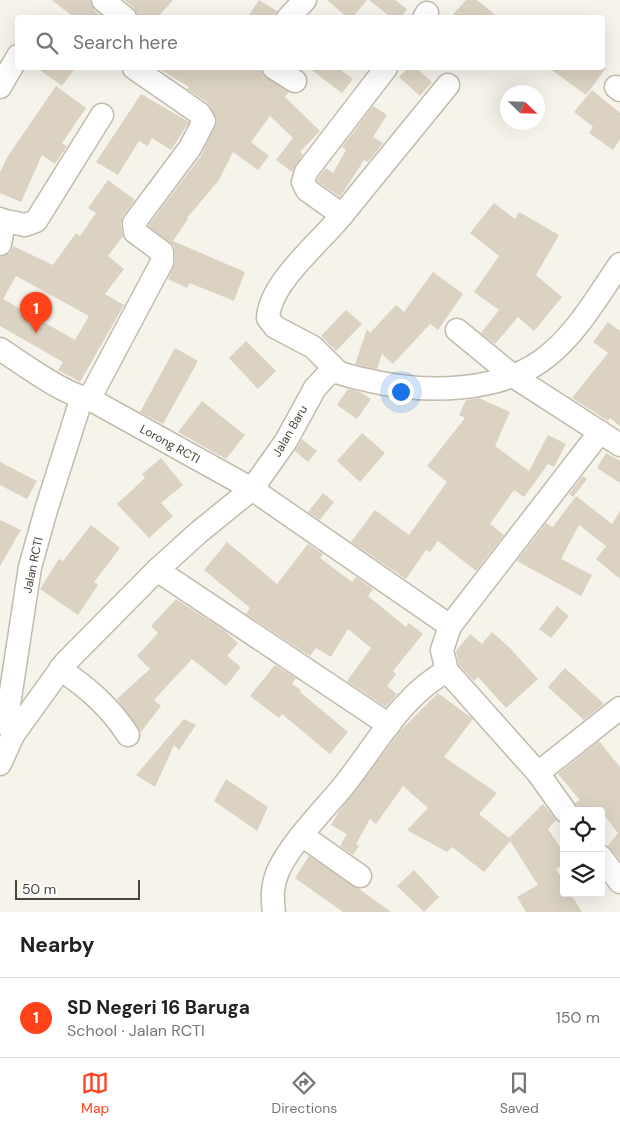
<!DOCTYPE html>
<meta charset="utf-8">
<style>
:root{--surface:#fff;--page:#f6f6f6;--text:#222;--muted:#767676;--line:#e0e0e0;--accent:#ff4219}
body{margin:0;font-family:"DM Sans",sans-serif;background:var(--page);color:var(--text)}
.controls{position:absolute;right:15px;bottom:15px;display:grid;overflow:hidden;border-radius:5px;box-shadow:0 5px 20px #0002}
.controls button{width:45px;height:45px;display:grid;place-items:center;padding:0;border:0;border-bottom:1px solid var(--line);background:var(--surface);color:var(--text);font:25px sans-serif}
.compass{position:absolute;left:500px;top:85px;width:45px;height:45px;border-radius:50%;background:var(--surface);box-shadow:0 5px 20px #0002;rotate:113deg}
.scale{position:absolute;left:15px;bottom:12px;width:125px;box-sizing:border-box;padding-left:5px;border:2px solid #4b4438;border-top:0;font-size:14px;line-height:18px;white-space:nowrap;color:#4b4438;-webkit-text-stroke:4px #fff;paint-order:stroke}
.you{position:absolute;left:400px;top:391px;width:18px;height:18px;margin:-12px;border:4px solid #fff;border-radius:50%;background:#1a73e8;box-shadow:0 0 0 8px #1a73e833}
.badge{display:grid;place-items:center;width:32px;height:32px;border-radius:50%;background:var(--accent);color:#fff;font-size:16px;font-weight:700}
.pin{position:absolute;translate:-50% -41px;filter:drop-shadow(0 1px 2px #0008)}
.pin::after{content:'';position:absolute;top:26px;width:18px;height:15px;background:inherit;clip-path:polygon(0 0,100% 0,50% 100%)}
.list{margin:0;padding:0;list-style:none}
h2{display:flex;justify-content:space-between;align-items:center;height:65px;margin:0;padding:0 20px;font-size:21px}
h2 small{font-size:16px;font-weight:400;color:var(--muted)}
.list li{display:grid;grid-template-columns:32px 1fr auto;gap:15px;align-items:center;box-sizing:border-box;height:80px;padding:0 20px;border-top:1px solid var(--line)}
.list b{display:block;font-size:19px;white-space:nowrap}
.list p{margin:0;font-size:16px;white-space:nowrap;color:var(--muted)}
.list em{font-size:16px;font-style:normal;color:var(--muted)}
.icon{flex:none;width:28px;height:28px;fill:none;stroke:currentColor;stroke-width:2;stroke-linecap:round;stroke-linejoin:round}
.map{position:relative;flex:none;width:620px;height:912px;overflow:hidden}
.search{position:absolute;background:var(--surface);box-shadow:0 5px 20px #0002;left:15px;right:15px;top:15px;height:55px;display:flex;align-items:center;gap:12px;box-sizing:border-box;padding:0 18px;border-radius:5px;color:var(--muted);font-size:19px}
.sheet{height:145px;background:var(--surface)}
nav{display:flex;justify-content:space-around;align-items:center;box-sizing:border-box;height:70px;border-top:1px solid var(--line);background:var(--surface);font-size:14px;color:var(--muted)}
nav a{display:grid;justify-items:center;gap:2px}
nav .on{color:var(--accent)}
.map>svg:first-child{display:block}
</style>
<div class="map">
<svg width="620" height="912" viewBox="0 0 620 912">
<rect width="100%" height="100%" fill="#f6f3eb"/>
<g fill="#dbd2c2" fill-rule="evenodd">
<polygon points="52,0 90,0 94,10 104,18 75,18"/>
<polygon points="124,0 173,0 157,18 138,18 134,8"/>
<polygon points="259,0 277,11 275,18 247,18"/>
<polygon points="327,0 367,0 352,18 348,18"/>
<polygon points="369,0 395,0 407,9 401,18 392,18"/>
<polygon points="466,0 477,0 499,18 450,18"/>
<polygon points="37,68 75,68 62,86"/>
<polygon points="158,68 261,68 263,75 289,92 285,97 320,131 300,152 303,154 292,172 276,160 293,138 270,116 251,142 269,156 258,170 233,152 219,180 187,218 188,219 173,241 245,272 234,301 190,283 187,288 168,279 175,262 174,246 148,226 201,156 217,121 207,102 187,89 189,87"/>
<polygon points="309,68 338,68 353,79 342,93"/>
<polygon points="408,68 416,68 432,82 420,96 399,77"/>
<polygon points="549,68 606,68 586,95"/>
<polygon points="56,86 86,108 62,143 67,146 55,164 42,155 21,202 0,193 0,172 8,156"/>
<polygon points="592,90 620,113 620,139 613,150 589,133 593,127 574,112"/>
<polygon points="141,94 189,122 171,150 152,138 148,146 139,141 118,175 96,162"/>
<polygon points="373,106 387,115 373,137 383,143 368,162 364,160 340,197 317,181 318,178 326,168 333,173 346,150 342,147"/>
<path d="M108 180 135 200 123 216 121 224 123 236 108 256 124 269 105 294 124 305 80 382 58 370 63 362 0 326V257L10 253 13 246 53 265 76 233 80 236 96 213 88 208ZM16 276 89 316 75 340 3 299Z"/>
<polygon points="494,203 515,219 519,212 559,235 536,275 562,297 534,331 518,317 495,344 481,333 499,310 474,292 499,256 470,233"/>
<polygon points="433,272 463,294 438,330 430,324 393,364 382,354 377,369 355,364 367,329 370,333 396,305 404,312"/>
<polygon points="346,310 362,324 336,351 321,336"/>
<polygon points="608,322 620,331 620,426 610,418 608,421 572,398 608,353 593,342"/>
<polygon points="246,341 276,371 258,389 229,358"/>
<polygon points="175,348 198,361 163,424 140,412"/>
<polygon points="348,389 360,392 371,399 357,419 337,405"/>
<polygon points="479,398 510,412 495,446 529,471 548,435 566,444 554,467 548,464 524,497 514,490 490,524 504,535 476,571 438,541 430,552 426,550 406,579 351,542 375,510 409,535 447,482 427,466 465,418 459,415 466,400"/>
<polygon points="202,401 245,435 226,459 178,432"/>
<polygon points="362,433 385,453 360,482 337,461"/>
<polygon points="302,439 317,451 308,462 295,451"/>
<polygon points="606,453 620,461 620,483 597,468"/>
<polygon points="161,458 183,485 161,503 173,516 149,538 117,504 145,478 142,474"/>
<polygon points="0,462 37,481 27,499 0,485"/>
<polygon points="583,476 587,479 573,497 569,494"/>
<polygon points="323,493 334,502 320,520 308,512"/>
<polygon points="576,496 612,524 620,511 620,579 596,559 606,546 579,525 561,559 592,575 581,596 517,561 546,523 553,527"/>
<polygon points="0,520 21,530 0,566"/>
<polygon points="91,525 120,548 94,582 98,585 78,615 40,589 59,559 63,561"/>
<polygon points="227,542 277,584 308,544 323,554 320,558 352,582 356,577 373,589 368,596 406,627 409,623 423,634 393,671 396,674 387,686 397,694 386,707 347,681 371,648 348,629 331,657 316,648 310,656 246,614 250,608 204,570"/>
<polygon points="176,599 225,631 238,643 227,656 241,667 226,686 192,659 154,700 161,706 141,732 117,699 150,669 137,656 158,633 151,626"/>
<polygon points="557,606 569,616 551,638 539,629"/>
<polygon points="492,632 509,647 538,679 506,708 478,677 474,681 459,665 456,651 470,634 482,644"/>
<polygon points="275,665 296,678 292,684 301,690 300,692 348,732 330,754 282,714 279,718 250,696"/>
<polygon points="565,668 604,704 584,720 548,687"/>
<polygon points="438,693 473,719 444,757 497,793 479,814 509,838 543,804 556,820 548,829 564,853 564,863 556,869 564,882 564,893 570,893 582,912 526,912 517,897 538,885 510,841 484,872 452,847 447,852 407,830 428,808 403,786 376,824 370,819 356,844 359,846 353,855 340,846 347,834 331,825 339,811 401,730"/>
<polygon points="184,719 196,725 179,750 174,745 155,787 136,775"/>
<polygon points="599,741 620,767 620,860 608,846 618,833 601,811 578,811 575,803 580,800 558,774"/>
<polygon points="226,779 268,807 257,831 214,801"/>
<polygon points="309,856 359,889 391,912 343,912 295,878"/>
<polygon points="414,870 439,897 424,912 397,886"/>
</g>
<g fill="none" stroke-linecap="round" stroke-linejoin="round">
<defs>
<g id="minor">
<polyline points="103,0 125,18"/>
<polyline points="288,18 305,0"/>
<polyline points="424,18 427,13"/>
<polyline points="274,68 295,81"/>
<polyline points="0,87 18,56"/>
<polyline points="616,87 620,90"/>
<polyline points="342,215 448,85"/>
<polyline points="0,219 3,228 0,244"/>
<polyline points="1,220 25,225 36,221 102,115"/>
<polyline points="457,330 513,376 620,445"/>
<path d="M0 349C20 362 66 396 88 398L94 390 162 262V252L135 232 134 223 190 148 204 121 199 113 134 68"/>
<path d="M338 372 313 347 275 327 268 318C270 282 320 243 342 215L307 190 303 182 306 172 386 68"/>
<polyline points="88,398 252,489 450,626 442,650 447,671 538,773 565,811"/>
<polyline points="157,570 389,725"/>
<polyline points="450,626 600,432"/>
<path d="M60 669C88 688 110 707 128 735"/>
<polyline points="13,735 7,722 8,711 30,567 46,510 82,397"/>
<path d="M0 764 13 735 65 663 157 570 199 532 252 489 286 441 315 388 329 373 338 372C347 376 357 378 367 380 423 394 504 394 550 354 579 330 599 294 620 264"/>
<polyline points="538,773 620,708"/>
<polyline points="303,836 360,876"/>
<polyline points="601,857 620,882"/>
<path d="M274 912C272 897 272 886 278 871 292 841 324 810 345 784 376 745 402 695 447 671"/>
</g>
</defs>
<use href="#minor" stroke="#c2bbac" stroke-width="25"/>
<use href="#minor" stroke="#fff" stroke-width="22"/>
</g>
<g text-anchor="middle" stroke-width="4" stroke-linejoin="round" paint-order="stroke">
<g font-size="12" fill="#4b4438" stroke="#fff">
<text transform="translate(290 431) rotate(-60)" y="4">Jalan Baru</text>
<text transform="translate(170 444) rotate(29)" y="4">Lorong RCTI</text>
<text transform="translate(33 565) rotate(-78)" y="4">Jalan RCTI</text>
</g>
</g>
</svg>
<div class="controls">
<button><svg class="icon" aria-label="locate" viewBox="0 0 24 24"><circle cx="12" cy="12" r="6"/><path d="M12 2v4M12 18v4M2 12h4M18 12h4"/></svg></button>
<button><svg class="icon" aria-label="layers" viewBox="0 0 24 24"><path d="M12 4l9 5-9 5-9-5zM3 14l9 5 9-5"/></svg></button>
</div>
<svg class="compass" viewBox="-18 -18 36 36"><path d="M0-13l5 13h-10z" fill="#e53935"/><path d="M0 13l5-13h-10z" fill="#767676"/></svg>
<div class="scale">50 m</div>
<div class="you"></div>
<div class="pin badge" style="left:36px;top:333px">1</div>
<div class="search"><svg class="icon" aria-label="search" viewBox="0 0 24 24"><circle cx="10" cy="10" r="6"/><path d="M15 15l6 6"/></svg>Search here</div>
</div>
<section class="sheet">
<h2>Nearby<small></small></h2>
<ul class="list">
<li><span class="badge">1</span><div><b>SD Negeri 16 Baruga</b><p>School · Jalan RCTI</p></div><em>150 m</em></li>
</ul>
</section>
<nav>
<a class="on"><svg class="icon" aria-label="map" viewBox="0 0 24 24"><path d="M3 6l6-2 6 2 6-2v14l-6 2-6-2-6 2zM9 4v14M15 6v14"/></svg>Map</a>
<a><svg class="icon" aria-label="directions" viewBox="0 0 24 24"><path d="M12 3l9 9-9 9-9-9zM9 14v-3h6M13 9l2 2-2 2"/></svg>Directions</a>
<a><svg class="icon" aria-label="saved" viewBox="0 0 24 24"><path d="M7 4h10v16l-5-4-5 4z"/></svg>Saved</a>
</nav>
